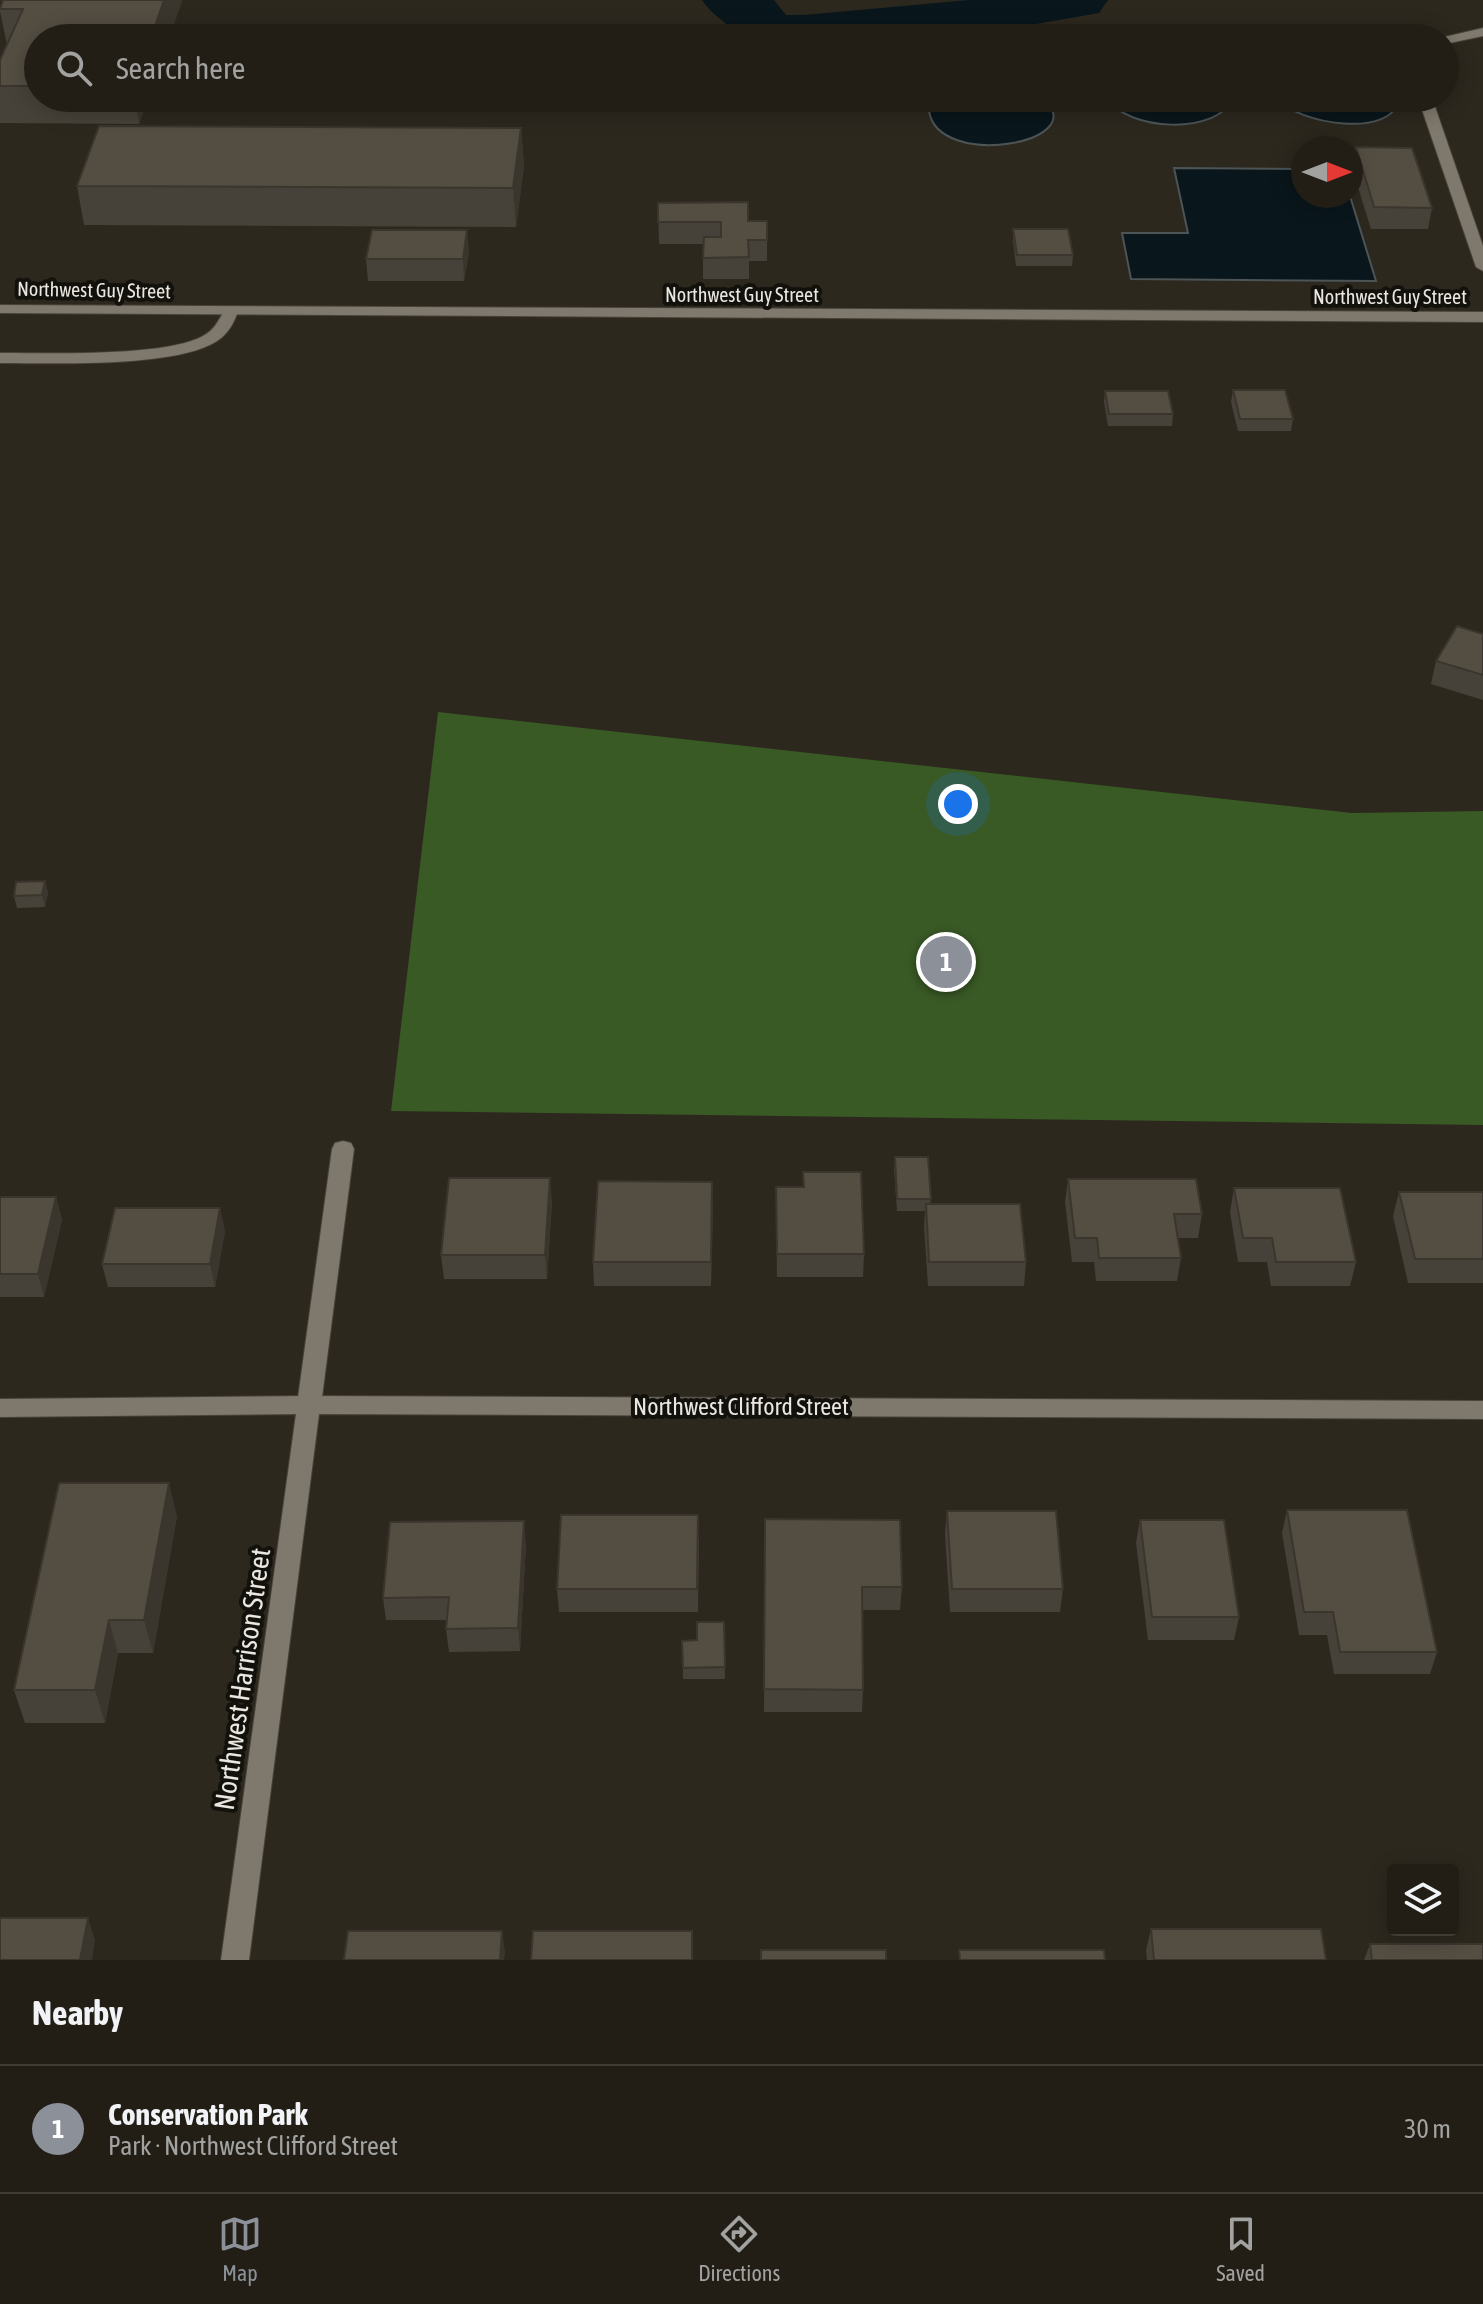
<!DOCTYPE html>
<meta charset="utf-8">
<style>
:root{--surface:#221e16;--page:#2a271f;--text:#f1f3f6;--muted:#a2a2a1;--line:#3f3c35;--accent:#8c9099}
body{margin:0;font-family:"Asap Condensed",sans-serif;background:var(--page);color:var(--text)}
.controls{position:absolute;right:24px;bottom:24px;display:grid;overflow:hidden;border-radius:8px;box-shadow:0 4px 20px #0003}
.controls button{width:72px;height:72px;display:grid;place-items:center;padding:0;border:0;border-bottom:2px solid var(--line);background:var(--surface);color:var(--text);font:40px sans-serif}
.compass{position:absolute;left:1291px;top:136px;width:72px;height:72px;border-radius:50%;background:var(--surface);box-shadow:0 4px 20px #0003;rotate:90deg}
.you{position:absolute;left:958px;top:804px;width:28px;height:28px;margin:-20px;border:6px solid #fff;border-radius:50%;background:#1a73e8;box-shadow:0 0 0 12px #1a73e833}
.badge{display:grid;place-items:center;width:52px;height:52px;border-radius:50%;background:var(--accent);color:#fff;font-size:26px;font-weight:700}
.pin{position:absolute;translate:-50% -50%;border:4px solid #fff;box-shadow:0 2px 8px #0006}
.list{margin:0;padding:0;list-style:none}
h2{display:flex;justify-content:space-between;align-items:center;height:104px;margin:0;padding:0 32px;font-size:34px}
h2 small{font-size:26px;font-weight:400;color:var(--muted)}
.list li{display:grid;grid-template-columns:52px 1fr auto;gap:24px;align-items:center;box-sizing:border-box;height:128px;padding:0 32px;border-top:2px solid var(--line)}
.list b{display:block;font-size:30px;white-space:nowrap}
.list p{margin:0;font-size:26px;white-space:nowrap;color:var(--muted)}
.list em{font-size:26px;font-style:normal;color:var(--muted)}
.icon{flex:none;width:44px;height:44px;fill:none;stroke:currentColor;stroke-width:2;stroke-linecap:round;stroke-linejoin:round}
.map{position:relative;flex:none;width:1483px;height:1960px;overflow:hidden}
.search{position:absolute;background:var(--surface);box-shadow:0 4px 20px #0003;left:24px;right:24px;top:24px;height:88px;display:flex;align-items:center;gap:20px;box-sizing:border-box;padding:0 28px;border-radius:44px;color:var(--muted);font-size:30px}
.sheet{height:232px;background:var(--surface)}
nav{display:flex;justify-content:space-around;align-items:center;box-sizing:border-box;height:112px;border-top:2px solid var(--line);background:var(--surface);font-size:22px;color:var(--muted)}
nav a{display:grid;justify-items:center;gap:4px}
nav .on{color:var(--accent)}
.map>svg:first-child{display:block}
</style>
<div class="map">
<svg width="1483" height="1960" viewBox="0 0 1483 1960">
<rect width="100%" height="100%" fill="#2d281e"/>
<polygon fill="#395925" points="438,712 1352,813 1483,811 1483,1125 391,1111"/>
<g fill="#09161b" stroke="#4c5456" stroke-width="2">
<path d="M938 98H1042C1097 142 938 171 929 111Z"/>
<path d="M1108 98H1232C1219 136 1125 131 1108 98Z"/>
<path d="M1277 98H1399C1394 140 1296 124 1277 98Z"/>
<polygon points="1174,168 1303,169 1303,196 1350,196 1376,281 1131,279 1122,233 1188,233"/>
</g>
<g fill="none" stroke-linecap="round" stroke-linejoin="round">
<path fill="#09161b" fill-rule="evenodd" d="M702 0H774L786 15H804L969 0H1108L1099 13 957 38H740C728 22 712 16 702 0Z"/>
<defs>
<g id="service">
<polygon points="1483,28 1483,36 1445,44 1445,38 1440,38"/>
<polygon points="1418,98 1432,98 1483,246 1483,271 1476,267"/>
<path d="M231 307 238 311C234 323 228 334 217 341 176 368 51 363 0 363V353C46 353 166 357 203 336 215 330 219 319 226 308Z"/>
<polygon points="343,1141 351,1143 354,1149 321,1405 317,1412 309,1414 301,1412 297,1405 332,1149 335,1143"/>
</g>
<polygon id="minor" points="309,1396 1483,1401 1483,1419 319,1414 249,1960 221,1960 296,1414 0,1417 0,1399"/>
<polygon id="tertiary" points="0,305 1483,312 1483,322 0,313"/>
</defs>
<use href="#service" stroke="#48433b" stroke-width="2"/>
<use href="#minor" stroke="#48433b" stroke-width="2"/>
<use href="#tertiary" stroke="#48433b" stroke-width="2"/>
<use href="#service" fill="#7f786c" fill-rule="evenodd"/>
<use href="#minor" fill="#7f786c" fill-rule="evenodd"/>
<use href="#tertiary" fill="#7f786c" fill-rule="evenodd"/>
</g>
<g fill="#474239">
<polygon points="3,0 181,0 182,2 38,38 38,98 148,98 139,124 0,123 0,60 7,45 0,11 0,8"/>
<polygon points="521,128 524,166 516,227 84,225 77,186"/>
<polygon points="1356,147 1432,208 1428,229 1371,229 1352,168"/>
<polygon points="658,203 748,221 767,221 767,261 749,261 749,279 703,279 703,244 659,244"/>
<polygon points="1013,229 1073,255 1072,266 1016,266 1013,240"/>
<polygon points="469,252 464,281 368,281 366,259"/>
<polygon points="1233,390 1293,419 1291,431 1238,431 1231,402"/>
<polygon points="1105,391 1173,414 1172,426 1108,426 1104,402"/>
<polygon points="1483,634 1483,700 1431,684 1436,661"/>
<polygon points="45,881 48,893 45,907 17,908 14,896"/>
<polygon points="895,1157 931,1199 930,1204 1026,1262 1024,1286 928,1286 924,1227 925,1211 897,1211 894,1169"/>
<polygon points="803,1172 864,1254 863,1277 777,1277 776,1211 803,1187"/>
<polygon points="1068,1179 1202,1214 1198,1238 1178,1238 1181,1258 1177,1281 1096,1281 1094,1262 1072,1262 1065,1202"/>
<polygon points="1234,1188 1356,1262 1350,1286 1271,1286 1267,1262 1238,1262 1230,1212"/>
<polygon points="1399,1192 1483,1192 1483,1283 1408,1283 1393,1216"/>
<polygon points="0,1197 56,1197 62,1220 44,1297 0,1297"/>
<polygon points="552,1201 547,1279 444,1279 441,1255"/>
<polygon points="713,1206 711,1286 594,1286 593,1262"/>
<polygon points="225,1231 215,1287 108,1287 102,1264"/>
<polygon points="1287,1510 1437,1652 1430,1674 1334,1674 1327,1635 1299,1635 1282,1533"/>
<polygon points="947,1511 1063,1589 1060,1612 950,1612 945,1534"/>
<polygon points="177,1516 153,1653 118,1653 105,1723 25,1723 14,1690"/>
<polygon points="1140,1520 1239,1617 1234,1640 1148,1640 1136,1543"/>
<polygon points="699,1538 698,1612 559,1612 557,1589"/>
<polygon points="765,1542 902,1587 900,1610 862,1610 863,1690 862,1712 764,1712"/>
<polygon points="526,1544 520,1651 449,1652 446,1629 447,1620 386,1620 383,1598"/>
<polygon points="724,1622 725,1679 683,1679 682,1641 697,1640"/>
<polygon points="1151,1929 1326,1960 1147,1960 1146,1950"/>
<polygon points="1370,1944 1483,1960 1364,1960"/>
</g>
<g fill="#3a362e">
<polygon points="164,0 181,0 182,2 169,38 151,38"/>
<polygon points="135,98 148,98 139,124"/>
<polygon points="521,128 524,166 516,227 513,188"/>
<polygon points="467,230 469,252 464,281 463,259"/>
<polygon points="45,881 48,893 45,907 42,895"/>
<polygon points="550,1178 552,1201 547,1279 545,1255"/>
<polygon points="712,1182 713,1206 711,1286 711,1262"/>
<polygon points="56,1197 62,1220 44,1297 38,1274"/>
<polygon points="220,1208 225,1231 215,1287 210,1264"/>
<polygon points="169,1483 177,1516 153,1653 144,1620"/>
<polygon points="524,1521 526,1544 520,1651 518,1628"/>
<polygon points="109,1620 118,1653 105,1723 95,1690"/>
<polygon points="88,1918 95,1940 92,1960 80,1960"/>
<polygon points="502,1931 505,1952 504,1960 500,1960"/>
</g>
<g fill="#534d42" stroke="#3a362e" stroke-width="2">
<polygon points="3,0 164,0 151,38 38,38 38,86 0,86 0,60 23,9 0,9"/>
<polygon points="99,126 521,128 513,188 77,186"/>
<polygon points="1356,147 1412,148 1432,208 1374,207"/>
<polygon points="748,202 748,221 767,221 767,240 748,240 749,257 703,258 704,237 721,237 721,222 658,222 658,203"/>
<polygon points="1013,229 1068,229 1073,255 1017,255"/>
<polygon points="372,230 467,230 463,259 366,259"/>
<polygon points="1233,390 1285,390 1293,419 1240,419"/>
<polygon points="1105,391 1168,391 1173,414 1109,414"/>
<polygon points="1457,626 1483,634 1483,675 1436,661"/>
<polygon points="45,881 42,895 14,896 16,882"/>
<polygon points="895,1157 928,1157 931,1199 897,1199"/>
<polygon points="803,1172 861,1172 864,1254 777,1254 776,1187 804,1187"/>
<polygon points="449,1178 550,1178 545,1255 441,1255"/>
<polygon points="1068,1179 1196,1179 1202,1214 1174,1214 1181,1258 1099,1258 1097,1238 1075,1238"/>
<polygon points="598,1181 712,1182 711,1262 593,1262"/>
<polygon points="1234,1188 1340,1188 1356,1262 1276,1262 1272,1238 1243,1238"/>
<polygon points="1399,1192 1483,1192 1483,1259 1415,1259"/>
<polygon points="0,1197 56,1197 38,1274 0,1274"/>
<polygon points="926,1204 1020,1204 1026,1262 929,1262"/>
<polygon points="115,1208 220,1208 210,1264 102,1264"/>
<polygon points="59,1483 169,1483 144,1620 109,1620 95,1690 14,1690"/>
<polygon points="1287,1510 1407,1510 1437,1652 1340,1652 1333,1612 1304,1612"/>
<polygon points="947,1511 1056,1511 1063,1589 952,1589"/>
<polygon points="561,1515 698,1515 697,1589 557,1589"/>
<polygon points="765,1519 900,1520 902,1587 862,1587 863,1690 764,1689"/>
<polygon points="1140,1520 1224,1520 1239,1617 1152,1617"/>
<polygon points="524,1521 518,1628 446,1629 449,1597 383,1598 390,1522"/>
<polygon points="697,1622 724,1622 725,1667 683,1668 682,1641 697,1640"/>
<polygon points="0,1918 88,1918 80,1960 0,1960"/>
<polygon points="1151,1929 1321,1929 1326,1960 1154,1960"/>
<polygon points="348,1931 502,1931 500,1960 344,1960"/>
<polygon points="533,1931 692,1931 692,1960 531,1960"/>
<polygon points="1370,1944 1483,1944 1483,1960 1372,1960"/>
<rect x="761" y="1950" width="125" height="10"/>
<polygon points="959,1950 1104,1950 1105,1960 960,1960"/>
</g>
<g text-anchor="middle" stroke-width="8" stroke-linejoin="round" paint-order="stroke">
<g font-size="20" fill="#eae6e0" stroke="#13110c">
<text transform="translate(94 290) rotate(1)" y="7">Northwest Guy Street</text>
<text x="742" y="302">Northwest Guy Street</text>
<text x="1390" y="304">Northwest Guy Street</text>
</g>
<g font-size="24" fill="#eae6e0" stroke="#13110c">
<text x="741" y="1415">Northwest Clifford Street</text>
</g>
<g font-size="28" fill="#eae6e0" stroke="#13110c">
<text transform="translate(242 1679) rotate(-82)" y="10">Northwest Harrison Street</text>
</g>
</g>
</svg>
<div class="controls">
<button><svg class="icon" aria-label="layers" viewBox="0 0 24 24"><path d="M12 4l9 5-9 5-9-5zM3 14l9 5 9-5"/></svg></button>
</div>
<svg class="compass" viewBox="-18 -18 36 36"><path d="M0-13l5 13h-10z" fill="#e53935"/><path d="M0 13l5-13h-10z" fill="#a2a2a1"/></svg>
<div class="you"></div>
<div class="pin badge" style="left:946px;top:962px">1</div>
<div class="search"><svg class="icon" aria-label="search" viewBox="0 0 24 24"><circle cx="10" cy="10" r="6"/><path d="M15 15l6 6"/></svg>Search here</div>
</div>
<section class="sheet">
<h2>Nearby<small></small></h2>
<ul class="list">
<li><span class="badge">1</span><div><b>Conservation Park</b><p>Park · Northwest Clifford Street</p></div><em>30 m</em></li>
</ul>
</section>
<nav>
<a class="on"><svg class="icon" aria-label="map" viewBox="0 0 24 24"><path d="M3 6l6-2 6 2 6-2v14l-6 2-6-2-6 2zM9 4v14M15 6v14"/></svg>Map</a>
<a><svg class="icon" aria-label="directions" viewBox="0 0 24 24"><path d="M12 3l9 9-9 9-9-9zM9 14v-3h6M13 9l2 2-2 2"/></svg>Directions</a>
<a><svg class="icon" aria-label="saved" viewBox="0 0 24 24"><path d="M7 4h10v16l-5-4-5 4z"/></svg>Saved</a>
</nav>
